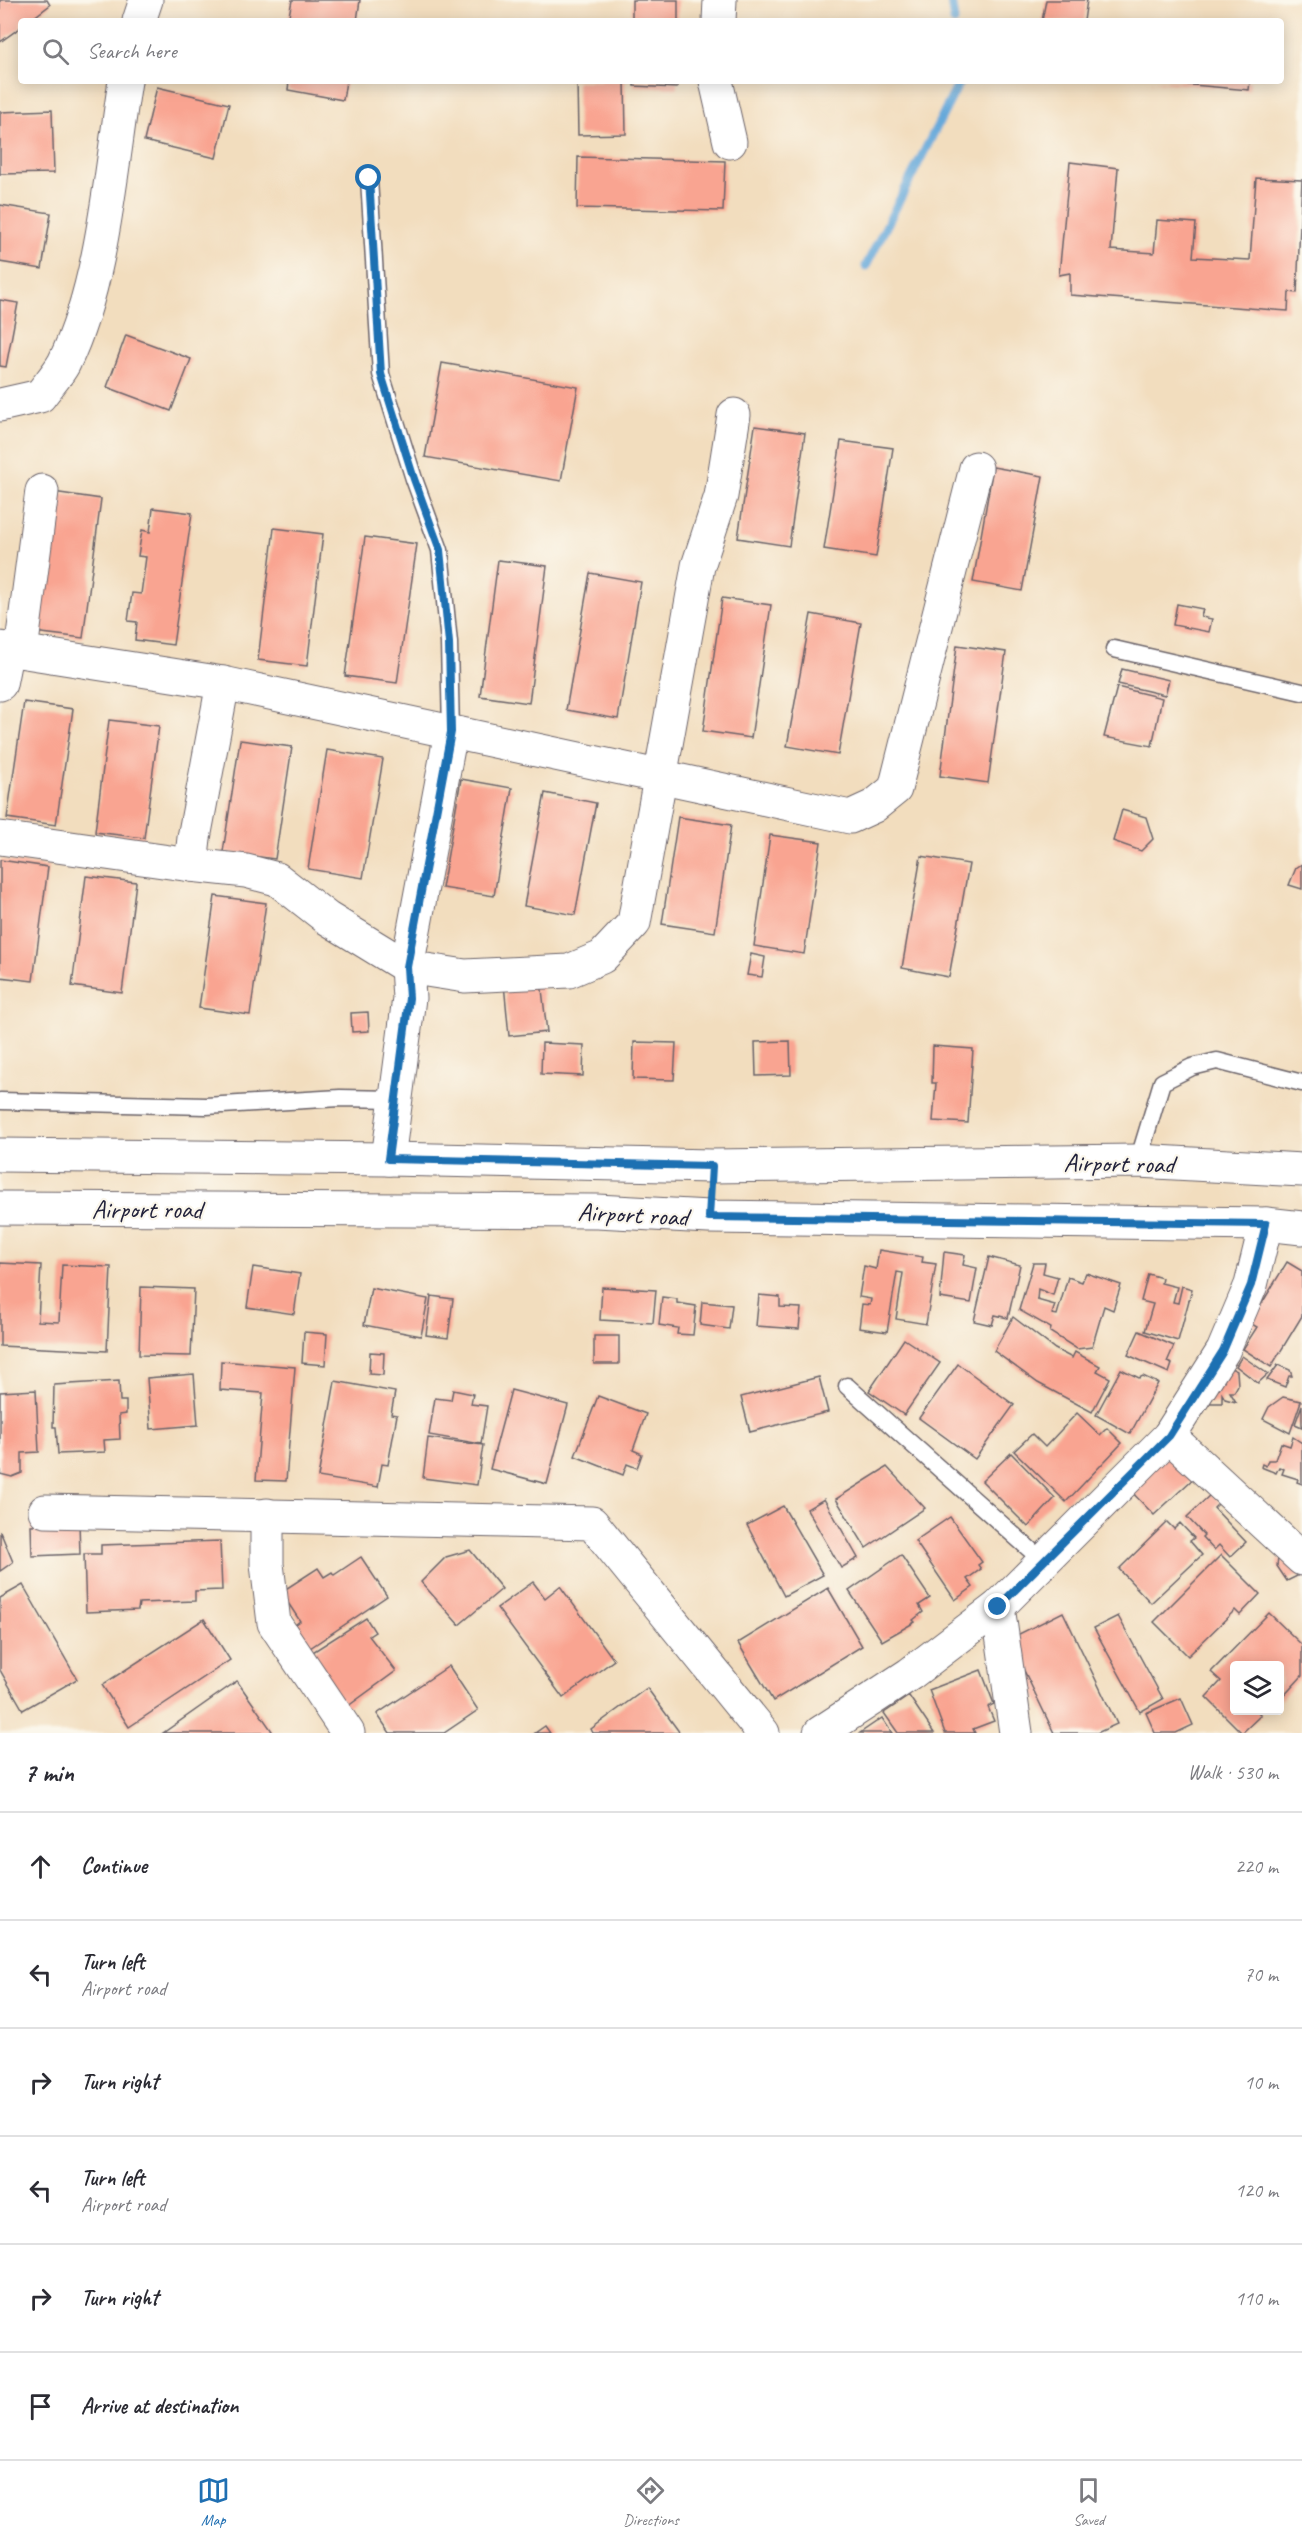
<!DOCTYPE html>
<meta charset="utf-8">
<style>
:root{--surface:#fff;--page:#f2f2f3;--text:#2b2b33;--muted:#7c7c81;--line:#e1e1e2;--accent:#1f6fb2}
body{margin:0;font-family:Caveat,sans-serif;background:var(--page);color:var(--text)}
.controls{position:absolute;right:18px;bottom:18px;display:grid;overflow:hidden;border-radius:6px;box-shadow:0 3px 15px #0003}
.controls button{width:54px;height:54px;display:grid;place-items:center;padding:0;border:0;border-bottom:2px solid var(--line);background:var(--surface);color:var(--text);font:30px sans-serif}
.stop{position:absolute;width:18px;height:18px;margin:-14px;border:4px solid #1f6fb2;border-radius:50%;background:#fff}
.stop.end{background:#1f6fb2;border-color:#fff;box-shadow:0 2px 6px #0008}
.list{margin:0;padding:0;list-style:none}
h2{display:flex;justify-content:space-between;align-items:center;height:78px;margin:0;padding:0 24px;font-size:26px}
h2 small{font-size:20px;font-weight:400;color:var(--muted)}
.list li{display:grid;grid-template-columns:39px 1fr auto;gap:18px;align-items:center;box-sizing:border-box;height:108px;padding:0 24px;border-top:2px solid var(--line)}
.list b{display:block;font-size:22px;white-space:nowrap}
.list p{margin:0;font-size:20px;white-space:nowrap;color:var(--muted)}
.list em{font-size:20px;font-style:normal;color:var(--muted)}
.icon{flex:none;width:33px;height:33px;fill:none;stroke:currentColor;stroke-width:2;stroke-linecap:round;stroke-linejoin:round}
.map{position:relative;flex:none;width:1302px;height:1733px;overflow:hidden}
.search{position:absolute;background:var(--surface);box-shadow:0 3px 15px #0003;left:18px;right:18px;top:18px;height:66px;display:flex;align-items:center;gap:15px;box-sizing:border-box;padding:0 21px;border-radius:6px;color:var(--muted);font-size:22px}
.sheet{height:726px;background:var(--surface)}
nav{display:flex;justify-content:space-around;align-items:center;box-sizing:border-box;height:84px;border-top:2px solid var(--line);background:var(--surface);font-size:16px;color:var(--muted)}
nav a{display:grid;justify-items:center;gap:3px}
nav .on{color:var(--accent)}
.map>svg:first-child{display:block}
</style>
<div class="map">
<svg width="1302" height="1733" viewBox="0 0 1302 1733">
<rect width="100%" height="100%" fill="#fbf7ec"/>
<filter id="ink" filterUnits="userSpaceOnUse"><feTurbulence type="fractalNoise" baseFrequency=".0167" numOctaves="2"/><feDisplacementMap in="SourceGraphic" scale="12" xChannelSelector="R" yChannelSelector="G"/><feConvolveMatrix kernelMatrix="1 2 1 2 8 2 1 2 1" color-interpolation-filters="sRGB"/></filter>
<filter id="wash" filterUnits="userSpaceOnUse"><feTurbulence type="fractalNoise" baseFrequency=".008" numOctaves="4" result="noise"/><feDisplacementMap in="SourceGraphic" scale="24" xChannelSelector="R" yChannelSelector="G"/><feGaussianBlur stdDeviation="1.35" result="paint"/><feColorMatrix in="noise" values="0 0 0 0 0 0 0 0 0 0 0 0 0 0 0 0 0 1.4 0 .05"/><feComposite in="paint" operator="in"/></filter>
<g filter="url(#wash)">
<rect width="100%" height="100%" fill="#f2ddbe"/>
<g fill="none" stroke-linecap="round" stroke-linejoin="round">
<g stroke="#66a9da" stroke-width="9">
<polyline points="951,0 954,21"/>
<polyline points="866,266 960,81"/>
</g>
</g>
<g id="blocks">
<g fill="#f9a491">
<polygon points="0,0 47,0 50,5 29,21 21,21 21,27 0,42"/>
<polygon points="292,0 360,0 357,21 288,21"/>
<rect x="632" y="0" width="46" height="21"/>
<polygon points="1046,0 1087,0 1084,21 1042,21"/>
<polygon points="289,81 346,81 343,100 288,90"/>
<polygon points="577,81 625,81 626,134 578,135"/>
<polygon points="634,81 677,81 677,88 634,86"/>
<polygon points="1147,81 1250,81 1249,90"/>
<polygon points="157,87 229,104 216,158 144,141"/>
<polygon points="52,110 54,173 0,174 0,112"/>
<polygon points="578,157 725,161 723,211 577,208"/>
<polygon points="1070,162 1118,168 1111,250 1154,253 1157,220 1196,223 1193,257 1250,260 1256,178 1302,180 1297,293 1289,292 1288,311 1070,295 1070,273 1059,275"/>
<polygon points="0,205 51,213 42,269 0,262"/>
<polygon points="0,300 18,303 6,367 0,366"/>
<polygon points="126,335 191,359 171,411 107,387"/>
<polygon points="442,363 578,387 561,481 425,457"/>
<polygon points="755,426 805,433 789,546 738,538"/>
<polygon points="841,441 893,448 876,557 824,549"/>
<polygon points="993,467 1043,476 1022,591 973,582"/>
<polygon points="53,492 101,499 83,638 34,632"/>
<polygon points="153,508 192,513 173,645 135,640 137,622 128,621 132,593 141,594 146,557 138,556 142,530 150,532"/>
<polygon points="274,528 323,534 307,666 258,660"/>
<polygon points="365,537 417,544 397,683 345,676"/>
<polygon points="498,560 547,566 529,703 480,696"/>
<polygon points="590,573 641,582 618,719 566,710"/>
<polygon points="722,598 771,605 751,738 703,731"/>
<polygon points="1177,604 1203,609 1201,617 1212,619 1209,632 1173,625"/>
<polygon points="811,614 861,623 838,755 787,746"/>
<polygon points="957,645 1006,652 988,783 940,776"/>
<polygon points="1122,669 1169,680 1165,695 1118,684"/>
<polygon points="1117,687 1162,698 1152,746 1104,737"/>
<polygon points="24,702 73,709 56,825 7,818"/>
<polygon points="109,720 159,726 144,838 95,832"/>
<polygon points="240,740 292,747 275,859 223,852"/>
<polygon points="327,750 383,759 363,878 308,869"/>
<polygon points="461,779 512,788 494,896 442,888"/>
<polygon points="545,793 596,803 575,915 524,906"/>
<polygon points="1122,810 1146,817 1153,839 1141,851 1113,841"/>
<polygon points="678,817 731,825 715,932 662,924"/>
<polygon points="770,835 821,842 804,954 754,946"/>
<polygon points="921,856 969,864 949,977 902,968"/>
<polygon points="0,860 48,867 33,981 0,977"/>
<polygon points="1302,864 1302,889 1289,885 1296,868"/>
<polygon points="86,876 136,882 122,993 72,986"/>
<polygon points="215,896 266,903 250,1015 199,1008"/>
<polygon points="751,954 765,957 762,977 747,975"/>
<polygon points="541,981 547,1032 509,1036 504,984"/>
<polygon points="368,1012 369,1031 352,1032 351,1013"/>
<polygon points="790,1041 791,1075 756,1076 755,1042"/>
<polygon points="634,1042 676,1043 674,1080 633,1079"/>
<polygon points="542,1043 584,1045 583,1076 541,1074"/>
<polygon points="933,1046 973,1049 968,1123 933,1121 936,1083 932,1083"/>
<polygon points="879,1250 923,1257 922,1262 936,1264 926,1324 896,1319 903,1273 897,1272 887,1332 859,1328 862,1304 870,1305 871,1299 859,1297 864,1266 876,1269"/>
<polygon points="944,1252 965,1255 963,1265 977,1268 971,1303 940,1298"/>
<polygon points="989,1257 1020,1265 1008,1318 995,1315 992,1325 974,1321"/>
<polygon points="1287,1262 1302,1271 1302,1316 1271,1367 1243,1349 1257,1327 1250,1323"/>
<polygon points="0,1263 41,1265 38,1321 59,1322 62,1265 111,1267 107,1351 0,1346"/>
<polygon points="1033,1263 1045,1263 1043,1273 1058,1277 1053,1295 1038,1289 1037,1300 1055,1305 1052,1314 1057,1315 1068,1277 1082,1282 1086,1273 1121,1285 1113,1310 1104,1306 1092,1347 1077,1349 1050,1332 1051,1328 1019,1310"/>
<polygon points="253,1267 300,1274 294,1314 247,1307"/>
<polygon points="1148,1274 1162,1278 1161,1283 1177,1287 1173,1302 1178,1303 1182,1286 1192,1289 1178,1341 1145,1331 1153,1304 1141,1301"/>
<polygon points="141,1287 194,1289 191,1356 139,1355"/>
<polygon points="602,1287 656,1290 653,1323 600,1320"/>
<polygon points="371,1288 428,1299 421,1336 364,1325"/>
<polygon points="759,1295 780,1297 780,1307 801,1308 799,1329 756,1326"/>
<polygon points="431,1296 453,1299 448,1338 426,1335"/>
<polygon points="662,1297 677,1299 677,1303 696,1306 693,1335 677,1334 678,1328 659,1325"/>
<polygon points="702,1302 732,1305 729,1329 700,1325"/>
<polygon points="1013,1317 1055,1349 1072,1358 1075,1352 1100,1366 1097,1371 1110,1378 1092,1412 1038,1383 994,1351"/>
<polygon points="1139,1331 1174,1346 1167,1362 1172,1364 1169,1373 1128,1355"/>
<polygon points="304,1332 327,1334 325,1365 302,1363"/>
<rect x="594" y="1336" width="25" height="28"/>
<polygon points="904,1339 940,1363 904,1415 869,1391"/>
<polygon points="370,1352 384,1353 383,1375 369,1374"/>
<polygon points="1242,1356 1268,1374 1258,1383 1236,1366"/>
<polygon points="221,1361 295,1367 286,1481 256,1480 263,1393 220,1390"/>
<polygon points="958,1364 1014,1405 975,1459 919,1418"/>
<polygon points="1278,1365 1290,1370 1292,1376 1289,1376 1285,1387 1267,1380"/>
<polygon points="1229,1367 1237,1371 1238,1385 1234,1392 1230,1392 1236,1402 1225,1399 1222,1394 1222,1403 1206,1403"/>
<polygon points="1121,1369 1139,1378 1143,1376 1158,1383 1130,1434 1096,1415"/>
<polygon points="194,1374 198,1425 151,1429 147,1378"/>
<polygon points="819,1377 828,1412 750,1432 741,1397"/>
<polygon points="119,1381 120,1401 126,1401 126,1414 119,1415 120,1439 104,1440 105,1452 58,1454 56,1427 53,1427 54,1385"/>
<polygon points="335,1381 395,1392 391,1414 397,1415 388,1465 382,1464 378,1487 318,1477"/>
<polygon points="36,1390 39,1452 22,1453 22,1473 12,1477 0,1474 0,1392"/>
<polygon points="453,1390 473,1394 471,1404 487,1406 481,1444 429,1435 435,1398 451,1400"/>
<polygon points="511,1390 568,1405 547,1484 490,1469"/>
<polygon points="598,1396 646,1414 633,1450 642,1454 637,1468 627,1464 623,1475 575,1456"/>
<polygon points="1283,1397 1301,1401 1290,1433 1263,1419 1269,1407"/>
<polygon points="1302,1405 1302,1427 1295,1424"/>
<polygon points="1077,1413 1100,1435 1107,1428 1122,1443 1066,1502 1014,1451 1032,1434 1045,1447"/>
<polygon points="1293,1437 1302,1443 1302,1484 1297,1482 1298,1479 1282,1474 1284,1469 1279,1467 1276,1473 1261,1467 1262,1464 1266,1466 1268,1460 1275,1460 1281,1443 1290,1446"/>
<polygon points="428,1438 483,1445 477,1485 423,1478"/>
<polygon points="1166,1446 1195,1477 1154,1515 1125,1485"/>
<polygon points="1011,1453 1055,1498 1028,1527 982,1481"/>
<polygon points="887,1467 925,1508 866,1548 836,1499"/>
<polygon points="1211,1494 1220,1502 1214,1508 1246,1542 1230,1557 1219,1545 1214,1550 1202,1537 1204,1535 1187,1517"/>
<polygon points="824,1499 858,1558 841,1568 807,1509"/>
<polygon points="783,1506 823,1575 784,1596 747,1525"/>
<polygon points="950,1517 982,1562 978,1565 981,1569 967,1579 973,1587 955,1600 915,1541"/>
<polygon points="1167,1522 1174,1529 1180,1523 1194,1538 1190,1541 1202,1555 1151,1603 1119,1569"/>
<polygon points="79,1523 80,1554 32,1556 31,1525"/>
<polygon points="0,1531 13,1562 0,1571"/>
<polygon points="220,1541 222,1590 195,1591 195,1601 139,1603 138,1610 86,1612 84,1554 101,1554 101,1545"/>
<polygon points="470,1550 502,1589 459,1625 421,1582 446,1557"/>
<polygon points="901,1555 930,1598 919,1605 923,1612 913,1620 915,1622 882,1641 849,1591"/>
<polygon points="1221,1555 1260,1594 1240,1615 1235,1610 1188,1656 1154,1622"/>
<polygon points="361,1557 387,1596 310,1648 295,1625 300,1621 281,1592 318,1568 324,1577 332,1572 334,1575"/>
<polygon points="1278,1558 1302,1573 1302,1576 1299,1575 1287,1581 1277,1566"/>
<polygon points="533,1582 545,1598 560,1586 614,1660 563,1698 497,1608"/>
<polygon points="23,1585 77,1679 23,1710 0,1670 0,1598"/>
<polygon points="828,1588 862,1646 773,1701 738,1643"/>
<polygon points="1063,1612 1117,1724 1097,1733 1054,1733 1009,1639"/>
<polygon points="1269,1613 1302,1645 1302,1676 1280,1700 1280,1666 1234,1666 1234,1710 1256,1710 1261,1715 1242,1733 1206,1697 1221,1681 1211,1672"/>
<polygon points="1118,1616 1163,1699 1140,1712 1094,1628"/>
<polygon points="366,1618 375,1632 369,1636 396,1671 344,1709 308,1655"/>
<polygon points="204,1619 230,1660 129,1727 102,1685"/>
<polygon points="449,1666 478,1710 444,1733 390,1733 377,1714"/>
<polygon points="981,1670 994,1704 988,1707 994,1721 973,1729 975,1733 945,1733 929,1690"/>
<polygon points="237,1681 272,1731 269,1733 163,1733"/>
<polygon points="647,1688 680,1733 593,1733 591,1729"/>
<polygon points="909,1696 934,1733 898,1733 884,1713"/>
<polygon points="1181,1698 1193,1725 1176,1733 1155,1733 1146,1713"/>
<polygon points="882,1718 892,1733 860,1733"/>
<polygon points="545,1726 550,1733 535,1733"/>
</g>
</g>
</g>
<g filter="url(#ink)">
<use href="#blocks" fill-opacity="0" stroke="#6b6369" stroke-width="1.5"/>
<g fill="none" stroke-linecap="round" stroke-linejoin="round">
<defs>
<g id="service">
<polyline points="369,179 381,374 414,479 440,550 449,643 451,732"/>
<polyline points="1114,649 1302,692"/>
<polyline points="0,1101 206,1106 340,1098 396,1099"/>
<polyline points="1138,1161 1162,1082 1192,1067 1217,1061 1302,1083"/>
<polyline points="847,1386 1045,1563"/>
</g>
<g id="minor">
<polyline points="139,21 146,0"/>
<polyline points="719,21 720,0"/>
<polyline points="716,81 730,142"/>
<path d="M0 405 40 396C48 385 58 374 64 363 103 283 111 169 125 81"/>
<polyline points="0,648 223,683 850,817 874,806 895,789 976,468"/>
<polyline points="21,651 42,491"/>
<polyline points="223,683 194,838 191,865 246,871 277,879 327,918 407,967 465,976 569,971 602,957 634,923 698,566 721,496 734,415"/>
<polyline points="0,684 7,649"/>
<polyline points="0,838 191,865"/>
<polyline points="388,1159 409,998 407,967 451,732"/>
<polyline points="1169,1436 1302,1559"/>
<polyline points="45,1511 592,1523 763,1733"/>
<polyline points="267,1515 267,1564 274,1623 348,1733"/>
<polyline points="998,1607 1016,1733"/>
<polyline points="820,1733 910,1674 998,1607 1169,1436 1223,1351 1251,1285 1266,1224"/>
</g>
<g id="secondary">
<polyline points="0,1155 388,1159 712,1166 1138,1161 1302,1170"/>
<polyline points="0,1208 597,1211 709,1217 1266,1224 1302,1228"/>
</g>
</defs>
<use href="#service" stroke="#6b6369" stroke-width="19"/>
<use href="#minor" stroke="#6b6369" stroke-width="35"/>
<use href="#secondary" stroke="#6b6369" stroke-width="35"/>
<use href="#service" stroke="#fff" stroke-width="16"/>
<use href="#minor" stroke="#fff" stroke-width="33"/>
<use href="#secondary" stroke="#fff" stroke-width="33"/>
</g>
</g>
<g fill="none" stroke-linecap="round" stroke-linejoin="round" filter="url(#ink)">
<polyline stroke="#1f6fb2" stroke-width="8" points="369,178 381,374 414,479 440,550 449,643 451,732 407,967 409,998 388,1159 712,1166 709,1217 1266,1224 1251,1285 1223,1351 1169,1436 998,1607"/>
</g>
<g text-anchor="middle" stroke-width="4.5" stroke-linejoin="round" paint-order="stroke">
<g font-size="26" fill="#22223b" stroke="#fbf7ec">
<text transform="translate(1119 1163) rotate(1)" y="9">Airport road</text>
<text x="147" y="1218">Airport road</text>
<text transform="translate(633 1214) rotate(3)" y="9">Airport road</text>
</g>
</g>
</svg>
<div class="controls">
<button><svg class="icon" aria-label="layers" viewBox="0 0 24 24"><path d="M12 4l9 5-9 5-9-5zM3 14l9 5 9-5"/></svg></button>
</div>
<div class="stop" style="left:369px;top:178px"></div>
<div class="stop end" style="left:998px;top:1607px"></div>
<div class="search"><svg class="icon" aria-label="search" viewBox="0 0 24 24"><circle cx="10" cy="10" r="6"/><path d="M15 15l6 6"/></svg>Search here</div>
</div>
<section class="sheet">
<h2>7 min<small>Walk · 530 m</small></h2>
<ul class="list">
<li><svg class="icon" aria-label="ahead" viewBox="0 0 24 24"><path d="M12 20V5M6 11l6-6 6 6"/></svg><div><b>Continue</b></div><em>220 m</em></li>
<li><svg class="icon" aria-label="left" viewBox="0 0 24 24"><path d="M17 20v-9H6M10 6l-5 5 5 5"/></svg><div><b>Turn left</b><p>Airport road</p></div><em>70 m</em></li>
<li><svg class="icon" aria-label="right" viewBox="0 0 24 24"><path d="M7 20v-9h11M14 6l5 5-5 5"/></svg><div><b>Turn right</b></div><em>10 m</em></li>
<li><svg class="icon" aria-label="left" viewBox="0 0 24 24"><path d="M17 20v-9H6M10 6l-5 5 5 5"/></svg><div><b>Turn left</b><p>Airport road</p></div><em>120 m</em></li>
<li><svg class="icon" aria-label="right" viewBox="0 0 24 24"><path d="M7 20v-9h11M14 6l5 5-5 5"/></svg><div><b>Turn right</b></div><em>110 m</em></li>
<li><svg class="icon" aria-label="arrive" viewBox="0 0 24 24"><path d="M6 21V4h12l-3 4 3 4H6"/></svg><div><b>Arrive at destination</b></div></li>
</ul>
</section>
<nav>
<a class="on"><svg class="icon" aria-label="map" viewBox="0 0 24 24"><path d="M3 6l6-2 6 2 6-2v14l-6 2-6-2-6 2zM9 4v14M15 6v14"/></svg>Map</a>
<a><svg class="icon" aria-label="directions" viewBox="0 0 24 24"><path d="M12 3l9 9-9 9-9-9zM9 14v-3h6M13 9l2 2-2 2"/></svg>Directions</a>
<a><svg class="icon" aria-label="saved" viewBox="0 0 24 24"><path d="M7 4h10v16l-5-4-5 4z"/></svg>Saved</a>
</nav>
